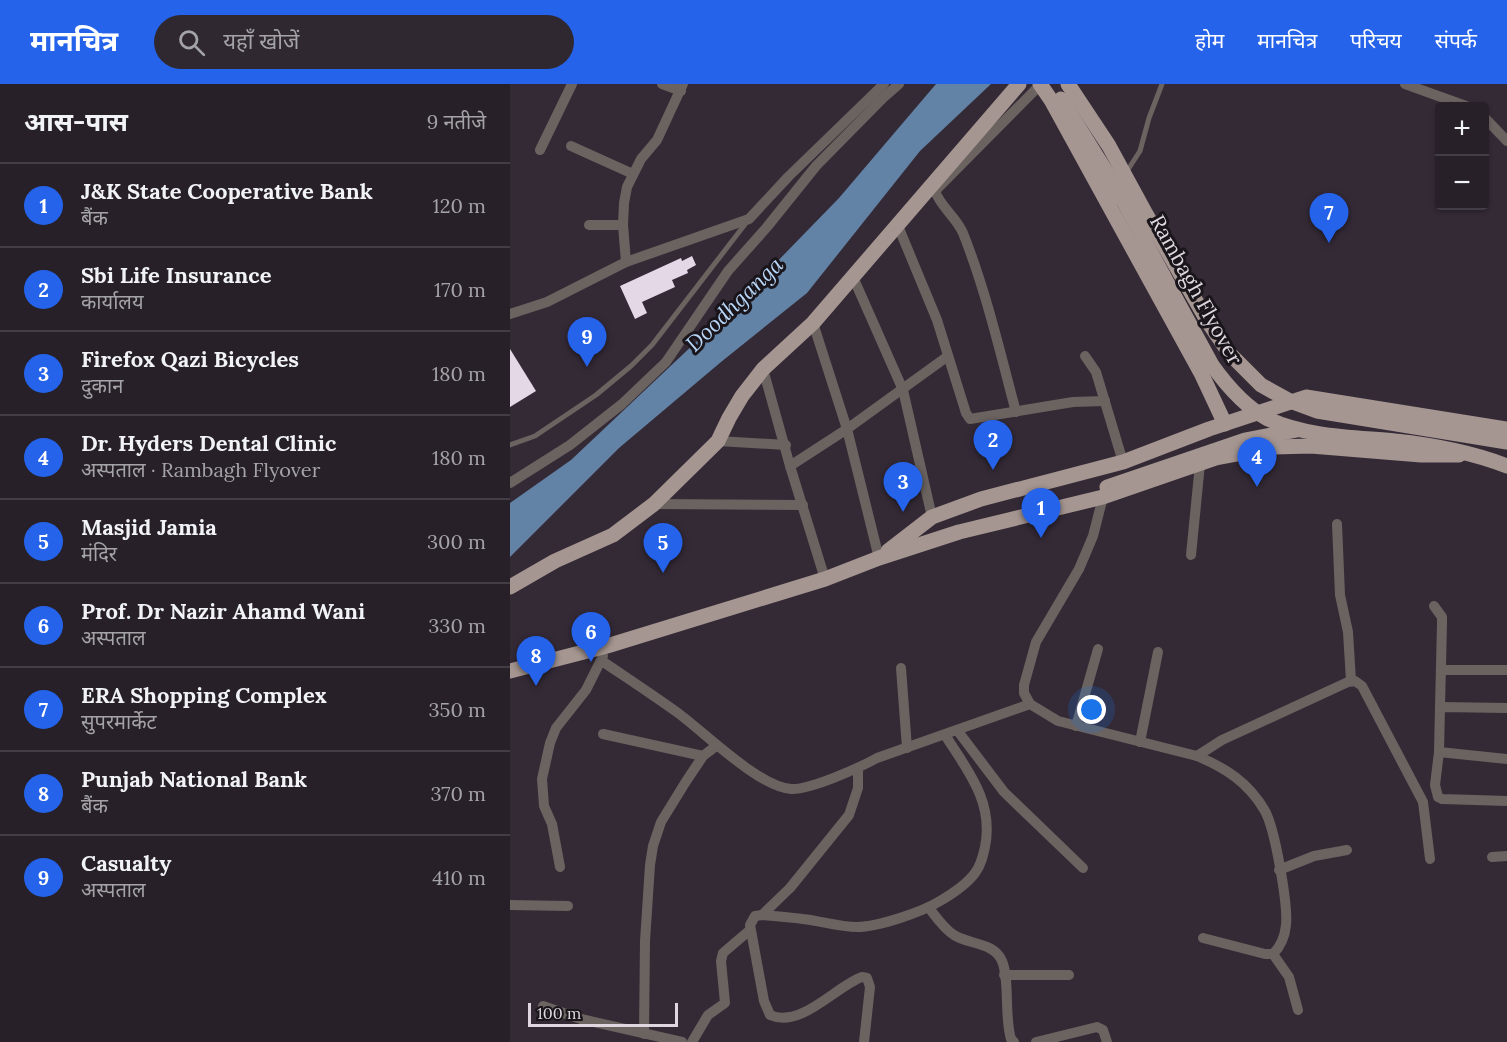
<!DOCTYPE html>
<html lang="hi">
<meta charset="utf-8">
<style>
:root{--surface:#272028;--page:#2f2830;--text:#f1f3f6;--muted:#a4a3a8;--line:#433e45;--accent:#2563eb}
body{margin:0;font-family:Lora,"Noto Sans Devanagari",serif;background:var(--page);color:var(--text)}
.controls{position:absolute;right:18px;top:18px;display:grid;overflow:hidden;border-radius:6px;box-shadow:0 2px 4px #0004}
.controls button{width:54px;height:54px;display:grid;place-items:center;padding:0;border:0;border-bottom:2px solid var(--line);background:var(--surface);color:var(--text);font:30px sans-serif}
.scale{position:absolute;left:18px;bottom:15px;width:150px;box-sizing:border-box;padding-left:6px;border:3px solid #ded7df;border-top:0;font-size:16px;line-height:21px;white-space:nowrap;color:#ded7df;-webkit-text-stroke:4px #19151a;paint-order:stroke}
.you{position:absolute;left:582px;top:626px;width:21px;height:21px;margin:-15px;border:4px solid #fff;border-radius:50%;background:#1a73e8;box-shadow:0 0 0 9px #1a73e833}
.badge{display:grid;place-items:center;width:39px;height:39px;border-radius:50%;background:var(--accent);color:#fff;font-size:20px;font-weight:700}
.pin{position:absolute;translate:-50% -50px;filter:drop-shadow(0 2px 3px #0008)}
.pin::after{content:'';position:absolute;top:32px;width:21px;height:18px;background:inherit;clip-path:polygon(0 0,100% 0,50% 100%)}
.list{margin:0;padding:0;list-style:none}
h2{display:flex;justify-content:space-between;align-items:center;height:78px;margin:0;padding:0 24px;font-size:26px}
h2 small{font-size:20px;font-weight:400;color:var(--muted)}
.list li{display:grid;grid-template-columns:39px 1fr auto;gap:18px;align-items:center;box-sizing:border-box;height:84px;padding:0 24px;border-top:2px solid var(--line)}
.list b{display:block;font-size:22px;white-space:nowrap}
.list p{margin:0;font-size:20px;white-space:nowrap;color:var(--muted)}
.list em{font-size:20px;font-style:normal;color:var(--muted)}
.icon{flex:none;width:33px;height:33px;fill:none;stroke:currentColor;stroke-width:2;stroke-linecap:round;stroke-linejoin:round}
.map{position:relative;flex:none;width:997px;height:958px;overflow:hidden}
header{display:flex;align-items:center;gap:36px;box-sizing:border-box;height:84px;padding:0 30px;background:var(--accent);color:#fff}
header strong{font-size:28px}
nav{display:flex;gap:33px;margin-inline-start:auto;font-size:21px}
.search{width:420px;height:54px;background:var(--page);display:flex;align-items:center;gap:15px;box-sizing:border-box;padding:0 21px;border-radius:33px;color:var(--muted);font-size:22px}
main{display:flex}
aside{flex:1;background:var(--surface)}
.map>svg:first-child{display:block}
</style>
<header>
<strong>मानचित्र</strong>
<div class="search"><svg class="icon" aria-label="search" viewBox="0 0 24 24"><circle cx="10" cy="10" r="6"/><path d="M15 15l6 6"/></svg>यहाँ खोजें</div>
<nav><a>होम</a><a>मानचित्र</a><a>परिचय</a><a>संपर्क</a></nav>
</header>
<main>
<aside>
<h2>आस-पास<small>9 नतीजे</small></h2>
<ul class="list">
<li><span class="badge">1</span><div><b>J&amp;K State Cooperative Bank</b><p>बैंक</p></div><em>120 m</em></li>
<li><span class="badge">2</span><div><b>Sbi Life Insurance</b><p>कार्यालय</p></div><em>170 m</em></li>
<li><span class="badge">3</span><div><b>Firefox Qazi Bicycles</b><p>दुकान</p></div><em>180 m</em></li>
<li><span class="badge">4</span><div><b>Dr. Hyders Dental Clinic</b><p>अस्पताल · Rambagh Flyover</p></div><em>180 m</em></li>
<li><span class="badge">5</span><div><b>Masjid Jamia</b><p>मंदिर</p></div><em>300 m</em></li>
<li><span class="badge">6</span><div><b>Prof. Dr Nazir Ahamd Wani</b><p>अस्पताल</p></div><em>330 m</em></li>
<li><span class="badge">7</span><div><b>ERA Shopping Complex</b><p>सुपरमार्केट</p></div><em>350 m</em></li>
<li><span class="badge">8</span><div><b>Punjab National Bank</b><p>बैंक</p></div><em>370 m</em></li>
<li><span class="badge">9</span><div><b>Casualty</b><p>अस्पताल</p></div><em>410 m</em></li>
</ul>
</aside>
<div class="map">
<svg width="997" height="958" viewBox="0 0 997 958">
<rect width="100%" height="100%" fill="#342a36"/>
<polygon fill="#6282a6" points="426,0 481,0 410,67 297,209 211,278 109,364 0,473 0,419 61,376 222,224 329,114"/>
<g fill="#e4d8e7">
<polygon points="182,172 186,181 177,186 178,189 162,196 165,203 132,218 137,229 125,235 110,202 171,174 172,177"/>
<polygon points="0,265 26,307 0,323"/>
</g>
<g fill="none" stroke-linecap="round" stroke-linejoin="round">
<g stroke="#6b6360" stroke-width="5">
<polyline points="617,87 630,67 639,34 652,0"/>
<polyline points="0,361 25,352 86,311 121,282 142,261 236,139"/>
</g>
<g stroke="#6b6360" stroke-width="10">
<polyline points="152,0 171,7"/>
<polyline points="895,0 956,22"/>
<polyline points="974,33 997,57"/>
<polyline points="61,62 123,90"/>
<polyline points="30,66 62,0"/>
<polyline points="79,141 113,141"/>
<polyline points="388,142 427,236 456,329 460,335 563,318 595,317"/>
<polyline points="116,178 113,141 114,119 117,103 131,75 147,56 173,0"/>
<polyline points="343,193 393,306 422,433"/>
<polyline points="0,230 37,218 116,178 239,135 278,93 374,0"/>
<polyline points="303,239 337,345 369,474"/>
<polyline points="575,272 586,288 613,378"/>
<polyline points="253,285 280,382 315,495"/>
<path d="M506 328C490 268 476 207 453 149 446 133 430 122 425 107L531 0"/>
<polyline points="208,357 276,361"/>
<polyline points="280,382 337,345 438,272"/>
<polyline points="0,399 60,361 112,320 156,278 218,187 257,143 306,82 373,14 389,0"/>
<path d="M593 413 583 452 569 485 526 558 514 601V609L520 620 548 637 687 672C716 684 739 699 755 727 765 745 778 820 776 841 775 852 771 862 763 870H755L693 854"/>
<polyline points="144,420 293,421"/>
<polyline points="827,440 830,511 838,548 841,597"/>
<polyline points="681,471 690,380"/>
<polyline points="924,522 932,533 932,540 930,623"/>
<path d="M92 577C117 594 143 611 168 629 194 648 249 703 281 705 300 706 349 684 367 674L520 620"/>
<polyline points="391,584 397,664"/>
<polyline points="931,586 997,586"/>
<polyline points="997,624 930,623 929,668 925,701 928,713 932,715 997,717"/>
<polyline points="566,642 588,565"/>
<polyline points="447,646 494,708 573,784"/>
<polyline points="93,650 193,672"/>
<polyline points="630,658 648,568"/>
<polyline points="929,668 997,675"/>
<polyline points="687,672 712,656 838,598 845,597 852,602 913,718 920,775"/>
<polyline points="982,773 997,772"/>
<polyline points="50,783 42,740 34,722 32,695 40,659 46,644 76,606 93,572"/>
<polyline points="769,786 804,772 837,766"/>
<polyline points="0,821 58,822"/>
<path d="M419 824C426 833 434 845 444 851 459 861 484 858 492 877 500 896 494 932 501 955L504 958"/>
<polyline points="252,831 280,804 339,731 348,704 348,684"/>
<polyline points="763,870 779,893 788,926"/>
<polyline points="494,891 559,891"/>
<polyline points="33,922 71,935 172,958"/>
<polyline points="134,950 135,857 140,781 143,762 151,738 175,699 193,672 206,662"/>
<polyline points="182,958 198,931 215,919 211,877 213,869 240,846"/>
<path d="M354 958 360 903 357 894 352 893C326 902 291 945 260 931L254 917 240 841 245 832 252 831C265 832 279 833 293 835 311 837 329 843 347 843 368 843 412 828 430 817 442 810 457 800 465 789 471 781 473 772 475 763 484 718 458 687 435 651"/>
<polyline points="526,958 587,943 593,946 597,958"/>
</g>
<g stroke="#a69691" stroke-width="15">
<polyline points="530,0 541,16 692,291 715,340"/>
<polyline points="558,0 599,62 636,130 698,238 720,270 751,301 780,317 807,327 997,358"/>
<polyline points="551,15 607,105 653,191"/>
<polyline points="597,90 596,109 600,117"/>
<polyline points="378,467 422,433 471,415 613,378 699,345 796,313 997,345"/>
<polyline points="0,503 45,477 103,451 144,420 208,357 219,334 232,312 253,285 303,239 509,0"/>
<polyline points="0,587 97,562 315,495 369,474 449,448 593,413 706,374 764,363 801,362 911,371 949,371"/>
</g>
<g stroke="#a69691" stroke-width="15">
<path d="M653 191 702 281C717 302 735 323 758 335 798 353 842 353 885 357 923 361 961 368 997 382"/>
<polyline points="597,403 735,356 787,346"/>
</g>
</g>
<g text-anchor="middle" stroke-width="6" stroke-linejoin="round" paint-order="stroke">
<g font-size="21" fill="#ded7df" stroke="#19151a">
<text transform="translate(686 206) rotate(61)" y="7">Rambagh Flyover</text>
</g>
<g font-size="22" font-style="italic" fill="#b8d6f8" stroke="#19151a">
<text transform="translate(224 220) rotate(-44)" y="8">Doodhganga</text>
</g>
</g>
</svg>
<div class="controls">
<button>+</button>
<button>−</button>
</div>
<div class="scale">100 m</div>
<div class="you"></div>
<div class="pin badge" style="left:531px;top:454px">1</div>
<div class="pin badge" style="left:483px;top:386px">2</div>
<div class="pin badge" style="left:393px;top:428px">3</div>
<div class="pin badge" style="left:747px;top:403px">4</div>
<div class="pin badge" style="left:153px;top:489px">5</div>
<div class="pin badge" style="left:81px;top:578px">6</div>
<div class="pin badge" style="left:819px;top:159px">7</div>
<div class="pin badge" style="left:26px;top:602px">8</div>
<div class="pin badge" style="left:77px;top:283px">9</div>
</div>
</main>
